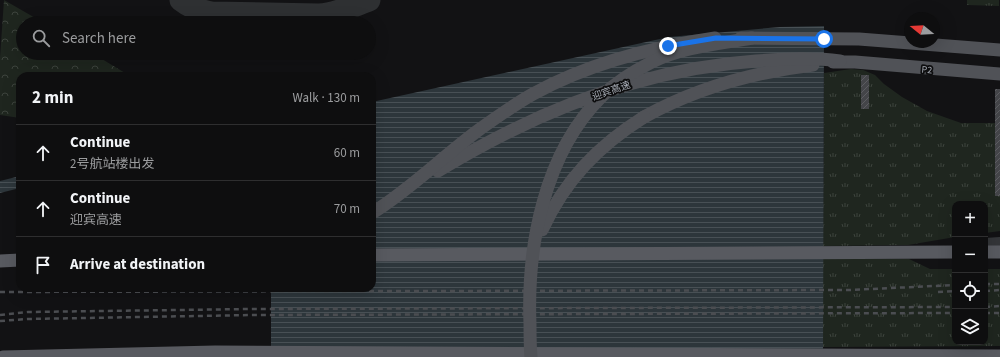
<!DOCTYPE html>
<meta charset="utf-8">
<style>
:root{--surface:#0e0e0f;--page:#1c1c1d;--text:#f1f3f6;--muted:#9b9c9e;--line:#2e2e2f}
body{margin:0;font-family:"Source Sans 3","Noto Sans SC",sans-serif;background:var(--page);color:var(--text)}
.controls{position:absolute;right:12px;bottom:12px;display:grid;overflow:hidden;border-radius:8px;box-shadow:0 4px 16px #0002}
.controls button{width:36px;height:36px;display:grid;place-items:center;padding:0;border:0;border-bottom:1px solid var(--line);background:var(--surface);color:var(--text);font:20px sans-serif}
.compass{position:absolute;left:904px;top:12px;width:36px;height:36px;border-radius:50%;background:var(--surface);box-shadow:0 4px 16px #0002;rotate:288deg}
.stop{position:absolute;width:12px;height:12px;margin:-9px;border:3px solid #1a73e8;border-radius:50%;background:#fff}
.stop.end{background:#1a73e8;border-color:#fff;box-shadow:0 1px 4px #0008}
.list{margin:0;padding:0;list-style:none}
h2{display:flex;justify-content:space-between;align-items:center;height:52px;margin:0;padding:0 16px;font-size:17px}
h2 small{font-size:13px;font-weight:400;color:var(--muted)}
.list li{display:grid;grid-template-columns:26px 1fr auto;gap:12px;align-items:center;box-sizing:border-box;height:56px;padding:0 16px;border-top:1px solid var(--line)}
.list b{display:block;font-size:15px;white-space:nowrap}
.list p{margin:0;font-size:13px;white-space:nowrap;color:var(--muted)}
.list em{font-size:13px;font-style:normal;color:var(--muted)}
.icon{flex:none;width:22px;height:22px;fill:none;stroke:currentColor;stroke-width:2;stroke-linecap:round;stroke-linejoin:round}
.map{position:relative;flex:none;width:1000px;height:357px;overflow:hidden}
.search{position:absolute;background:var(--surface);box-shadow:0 4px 16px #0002;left:16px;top:16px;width:360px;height:44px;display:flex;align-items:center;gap:10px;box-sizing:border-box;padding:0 14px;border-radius:22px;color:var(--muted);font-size:15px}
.panel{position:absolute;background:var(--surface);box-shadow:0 4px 16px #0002;left:16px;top:72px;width:360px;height:220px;border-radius:12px}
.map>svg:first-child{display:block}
</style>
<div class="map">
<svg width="1000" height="357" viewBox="0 0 1000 357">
<defs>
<pattern id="grass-tufts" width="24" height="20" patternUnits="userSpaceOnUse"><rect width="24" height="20" fill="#1f261f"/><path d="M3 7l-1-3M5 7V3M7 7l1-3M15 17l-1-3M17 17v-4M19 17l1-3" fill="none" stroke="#3d433d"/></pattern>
<pattern id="forest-crowns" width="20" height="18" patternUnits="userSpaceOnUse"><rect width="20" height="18" fill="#1f261f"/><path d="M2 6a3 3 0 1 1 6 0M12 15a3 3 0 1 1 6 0" fill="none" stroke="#3d433d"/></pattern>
<pattern id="water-rules" width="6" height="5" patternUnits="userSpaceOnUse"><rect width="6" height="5" fill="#2d363b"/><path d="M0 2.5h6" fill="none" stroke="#485055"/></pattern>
<pattern id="building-hatch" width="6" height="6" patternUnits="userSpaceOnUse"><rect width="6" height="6" fill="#444549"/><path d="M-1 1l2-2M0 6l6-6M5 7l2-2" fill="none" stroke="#5c5d61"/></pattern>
</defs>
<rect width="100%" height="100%" fill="#121214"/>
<g fill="url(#grass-tufts)">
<polygon points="967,0 999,0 999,6 967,5"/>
<polygon points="851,69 863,70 875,75 884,84 902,97 927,111 961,123 995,123 995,195 1000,196 1000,231 985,233 985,204 955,204 955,237 908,245 823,246 824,73"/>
<polygon points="823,259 909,259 930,269 955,269 955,342 985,342 985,269 1000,269 1000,346 823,347"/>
</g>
<polygon fill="url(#forest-crowns)" points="4,0 44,23 23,23 23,53 92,53 130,76 20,76 20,118 0,115 0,58"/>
<g fill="url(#water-rules)">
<polygon points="824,26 823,357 271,357 271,288 372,288 372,102 669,37 780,27"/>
<polygon points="20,176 20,188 0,193 0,181"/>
</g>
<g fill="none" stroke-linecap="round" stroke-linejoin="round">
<path stroke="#2e3032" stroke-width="23" d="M181 0C191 8 200 11 212 13L319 15C337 14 353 6 369 0"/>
</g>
<g fill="url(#building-hatch)">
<rect x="861" y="75" width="8" height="34"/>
<rect x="995" y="89" width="5" height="107"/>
</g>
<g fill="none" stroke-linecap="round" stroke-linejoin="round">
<polyline stroke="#333538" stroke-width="10" points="985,243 1000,242"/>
<g stroke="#505257" stroke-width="13">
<polyline points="741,38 859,39 1000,50"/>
<polyline points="833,62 855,62 1000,74"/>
<path d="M644 117C696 88 755 72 813 65"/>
<path d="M438 171C536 111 641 69 756 61 784 59 812 57 840 61"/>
<path d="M372 213C411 189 443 156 480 129 497 117 515 104 533 94 589 63 653 47 715 38"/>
</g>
<g stroke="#585a60" stroke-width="13">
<polyline points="985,252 1000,252"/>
<polyline points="372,255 955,252"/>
<polyline points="0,261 20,260"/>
<polyline points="3,357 215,352 1000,356"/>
</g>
<g stroke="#4b4d51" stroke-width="2.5" stroke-dasharray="5 4" stroke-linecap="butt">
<polyline points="985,284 1000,284"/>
<polyline points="985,291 1000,290"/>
<polyline points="0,292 850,290 955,285"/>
<polyline points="938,292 955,291"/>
<polyline points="985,307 1000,306"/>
<polyline points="985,313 1000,313"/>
<polyline points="0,315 28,312 252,309 955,307"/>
<polyline points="0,321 28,319 253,315 955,313"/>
</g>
<g stroke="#505257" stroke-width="13">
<path d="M542 230C565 180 598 146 644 117"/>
<path d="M531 357C530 346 530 335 530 324 527 246 544 153 602 96 616 82 634 71 652 62 682 47 719 44 752 38"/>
</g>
</g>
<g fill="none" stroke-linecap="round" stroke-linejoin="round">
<polyline stroke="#1a73e8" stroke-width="5" points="668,46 716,38 824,39"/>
</g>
<g text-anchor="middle" stroke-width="3.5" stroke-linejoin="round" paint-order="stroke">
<g font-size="10" fill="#a5aab3" stroke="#0d0d0e">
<text transform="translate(927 69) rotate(5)" y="4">P2</text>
<text transform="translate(611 90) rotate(-19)" y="4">迎宾高速</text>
</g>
</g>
</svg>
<div class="controls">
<button>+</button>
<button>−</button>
<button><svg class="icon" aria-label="locate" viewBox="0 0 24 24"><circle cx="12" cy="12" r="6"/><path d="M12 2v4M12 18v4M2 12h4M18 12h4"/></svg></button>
<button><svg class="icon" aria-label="layers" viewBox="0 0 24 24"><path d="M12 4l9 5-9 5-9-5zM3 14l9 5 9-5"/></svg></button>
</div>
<svg class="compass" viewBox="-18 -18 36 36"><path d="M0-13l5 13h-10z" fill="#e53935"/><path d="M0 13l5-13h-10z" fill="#9b9c9e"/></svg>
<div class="stop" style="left:824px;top:39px"></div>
<div class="stop end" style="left:668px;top:46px"></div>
<div class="search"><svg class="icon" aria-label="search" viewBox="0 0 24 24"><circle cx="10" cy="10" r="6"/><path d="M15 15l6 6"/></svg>Search here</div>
<section class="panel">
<h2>2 min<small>Walk · 130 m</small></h2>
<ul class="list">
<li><svg class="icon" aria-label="ahead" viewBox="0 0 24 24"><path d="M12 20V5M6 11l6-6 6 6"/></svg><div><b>Continue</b><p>2号航站楼出发</p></div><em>60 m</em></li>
<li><svg class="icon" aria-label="ahead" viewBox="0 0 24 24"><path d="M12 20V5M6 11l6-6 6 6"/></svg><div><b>Continue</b><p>迎宾高速</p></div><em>70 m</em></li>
<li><svg class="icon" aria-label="arrive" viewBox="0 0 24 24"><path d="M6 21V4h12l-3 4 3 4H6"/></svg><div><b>Arrive at destination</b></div></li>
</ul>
</section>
</div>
